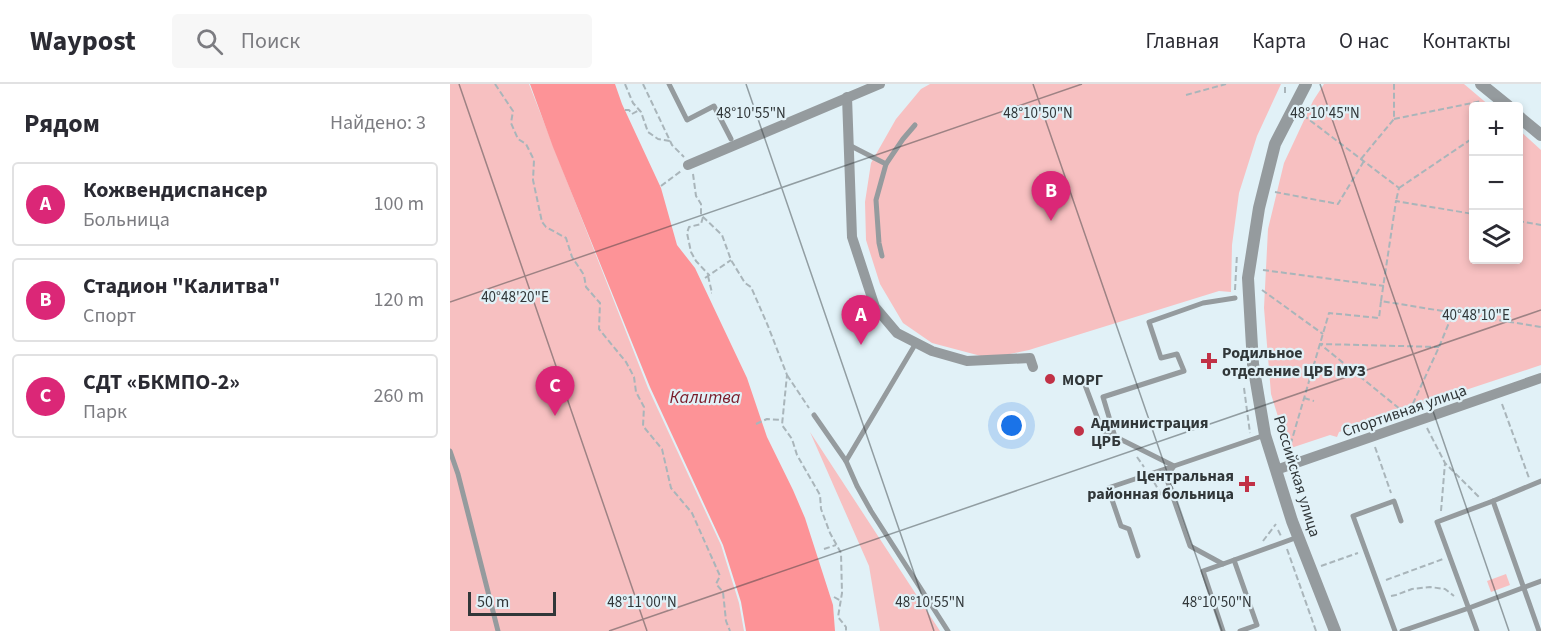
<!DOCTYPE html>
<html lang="ru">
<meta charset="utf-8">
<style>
:root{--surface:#fff;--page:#f7f7f7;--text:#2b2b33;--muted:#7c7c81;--line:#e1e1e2;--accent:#db2777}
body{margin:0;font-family:"Source Sans 3",sans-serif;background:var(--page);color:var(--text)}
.controls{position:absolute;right:18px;top:18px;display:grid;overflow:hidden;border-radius:6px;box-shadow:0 3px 9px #0003}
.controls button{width:54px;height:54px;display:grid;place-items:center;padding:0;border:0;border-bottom:2px solid var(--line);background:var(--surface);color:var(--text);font:30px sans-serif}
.scale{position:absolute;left:18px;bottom:15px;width:88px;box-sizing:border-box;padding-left:6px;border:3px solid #313739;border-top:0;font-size:16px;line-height:21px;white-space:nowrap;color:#313739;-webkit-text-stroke:4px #e1f1f7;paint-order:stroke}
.you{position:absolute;left:562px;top:342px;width:21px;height:21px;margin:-15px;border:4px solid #fff;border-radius:50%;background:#1a73e8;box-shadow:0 0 0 9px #1a73e833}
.badge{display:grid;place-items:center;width:39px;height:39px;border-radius:50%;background:var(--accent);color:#fff;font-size:20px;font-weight:700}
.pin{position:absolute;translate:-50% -50px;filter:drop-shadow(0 2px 3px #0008)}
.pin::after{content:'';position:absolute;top:32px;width:21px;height:18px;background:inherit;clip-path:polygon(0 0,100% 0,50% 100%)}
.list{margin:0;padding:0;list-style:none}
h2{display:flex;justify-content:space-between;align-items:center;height:78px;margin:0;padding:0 24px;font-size:26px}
h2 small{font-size:20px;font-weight:400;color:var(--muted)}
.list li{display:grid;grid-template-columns:39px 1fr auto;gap:18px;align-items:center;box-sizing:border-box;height:84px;margin:0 12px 12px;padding:0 12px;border:2px solid var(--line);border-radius:6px}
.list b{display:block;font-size:22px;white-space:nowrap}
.list p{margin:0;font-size:20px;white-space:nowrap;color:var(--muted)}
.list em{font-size:20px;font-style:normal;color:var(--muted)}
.icon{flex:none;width:33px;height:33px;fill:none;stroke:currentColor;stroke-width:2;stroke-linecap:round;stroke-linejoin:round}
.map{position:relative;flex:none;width:1091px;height:547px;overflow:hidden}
header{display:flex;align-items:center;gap:36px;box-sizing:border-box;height:84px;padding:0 30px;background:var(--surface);border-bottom:2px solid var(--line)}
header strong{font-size:28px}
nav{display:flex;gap:33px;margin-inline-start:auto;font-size:21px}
.search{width:420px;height:54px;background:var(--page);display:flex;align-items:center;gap:15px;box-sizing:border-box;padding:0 21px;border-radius:6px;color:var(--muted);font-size:22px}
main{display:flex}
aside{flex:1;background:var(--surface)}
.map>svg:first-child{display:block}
</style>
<header>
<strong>Waypost</strong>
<div class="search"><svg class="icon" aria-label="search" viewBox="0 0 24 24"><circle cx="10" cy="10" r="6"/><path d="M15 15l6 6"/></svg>Поиск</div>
<nav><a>Главная</a><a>Карта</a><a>О нас</a><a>Контакты</a></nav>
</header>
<main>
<aside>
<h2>Рядом<small>Найдено: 3</small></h2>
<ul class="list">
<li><span class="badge">A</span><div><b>Кожвендиспансер</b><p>Больница</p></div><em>100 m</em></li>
<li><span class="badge">B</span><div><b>Стадион &quot;Калитва&quot;</b><p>Спорт</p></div><em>120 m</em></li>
<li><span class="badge">C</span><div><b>СДТ «БКМПО-2»</b><p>Парк</p></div><em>260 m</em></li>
</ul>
</aside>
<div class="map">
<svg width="1091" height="547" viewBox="0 0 1091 547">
<rect width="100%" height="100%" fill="#e1f1f7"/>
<g fill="#f7c0c1">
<polygon points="0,0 79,0 198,304 271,461 289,519 294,547 0,547"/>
<polygon points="480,0 831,0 807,52 789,109 782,161 781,208 769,207 579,266 555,271 531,272 482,259 453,239 430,200 416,156 415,118 421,79 446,35 471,5"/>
<polygon points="874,0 1014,0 1040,22 1023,22 1023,176 1068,176 1069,46 1091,66 1091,281 889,348 887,353 880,351 838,365 821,310 814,224 818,145 834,79 863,17"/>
<polygon points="360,348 490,547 430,547 419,482"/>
<polygon points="1056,490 1060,501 1041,508 1037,497"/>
</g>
<polygon fill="#fd9397" points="80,0 165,0 172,20 211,104 227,161 245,184 297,294 317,353 343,406 355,434 383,521 385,547 296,547 291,518 273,461 200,303 103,63"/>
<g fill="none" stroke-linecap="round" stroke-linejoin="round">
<g stroke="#a9b5ba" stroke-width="2" stroke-dasharray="6 3" stroke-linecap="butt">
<polyline points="45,0 63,27 61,39 68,55 76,60 84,76 83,96 92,138 96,143 116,154 122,173 134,191 136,203 150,219 149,245 176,278 184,293 186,308 194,323 193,342 212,365 221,404 242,429 270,492 266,500 273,508 276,537 280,547"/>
<polyline points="175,0 183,19 191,28 198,48 208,55 220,57"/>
<polyline points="193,0 222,61 234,73"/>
<polyline points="835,9 835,0"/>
<polyline points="736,11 776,0"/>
<polyline points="175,26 179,26 182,30 189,26"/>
<polyline points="853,31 949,104 946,117"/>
<polyline points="944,35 1032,17"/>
<polyline points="911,75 944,35 944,0"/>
<polyline points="243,90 246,112 251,120 251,131 272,151 281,176 295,199 301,203 318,242 337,291 332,341 342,355 347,371 370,411 371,425 380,449 391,469 392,509 388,533 396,543 396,547"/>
<polyline points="211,102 231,87"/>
<polyline points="949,104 1023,54"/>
<polyline points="825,108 888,120 914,77"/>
<polyline points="253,133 251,140 239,143 237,149 241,168 246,177 259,191"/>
<polyline points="1068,137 1091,141"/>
<polyline points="813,186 934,202"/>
<polyline points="258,192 262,209 261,209"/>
<polyline points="255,194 281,176"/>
<polyline points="785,206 787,170"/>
<polyline points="812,206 873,250"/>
<polyline points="931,217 946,117 1023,130"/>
<polyline points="337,291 359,324"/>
<polyline points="794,304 800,349"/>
<polyline points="854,314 864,317"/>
<polyline points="1052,320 1079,394"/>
<polyline points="959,328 989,263 1003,229"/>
<polyline points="956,330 870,260 989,263"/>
<polyline points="306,340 317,335 332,336"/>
<polyline points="977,344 995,379 1029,413"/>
<polyline points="925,363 941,409"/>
<polyline points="838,369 879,229 929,234 931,217 1091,243"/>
<polyline points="687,373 694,383"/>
<polyline points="704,398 713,414"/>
<polyline points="991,427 995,379"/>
<polyline points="828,446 831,452"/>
<polyline points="813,457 826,440"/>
<polyline points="374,465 386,461"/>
<polyline points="837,465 866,547"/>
<polyline points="871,482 908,469"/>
<polyline points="936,496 993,475"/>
<polyline points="941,512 946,511 962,505 980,503 995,505 1004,512"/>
<polyline points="384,513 391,517"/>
</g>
<g stroke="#959b9e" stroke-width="5">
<polyline points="219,0 237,36 264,22 281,55"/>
<polyline points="399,61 436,80 426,116 429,159 432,172"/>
<polyline points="436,80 453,55 465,41"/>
<polyline points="632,293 652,346 724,382 815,351"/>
<polyline points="364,331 396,377 407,402 421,427 498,547"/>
<polyline points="665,353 653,313 734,287 727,270 711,274 699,238 753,219 785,214"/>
<polyline points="0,367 8,390 48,547"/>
<polyline points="396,377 466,259"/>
<polyline points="688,472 679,445 671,442 658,404 724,382 716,393 740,462 773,480 848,453"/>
<polyline points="784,476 807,541 790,547"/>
<polyline points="773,480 753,487 773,547"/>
<polyline points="945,547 903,432 944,417 951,437"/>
<polyline points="952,547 1019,524 1091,497"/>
<polyline points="1027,547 987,438 1043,417"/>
<polyline points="1089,547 1043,417 1091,397"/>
</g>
<g stroke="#959b9e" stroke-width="10">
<polyline points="397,13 402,153 425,223 447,249 482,267 517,277 580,274 583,283"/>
<polyline points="238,81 430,0"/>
<polyline points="826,386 1091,294"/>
</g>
<g stroke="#959b9e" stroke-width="12">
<polyline points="856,0 825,60 809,124 798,194 803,280 815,351 842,437 885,547"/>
<polyline points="1031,0 1058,22"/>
<polyline points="1068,32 1091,51"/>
</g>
</g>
<path fill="none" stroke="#313739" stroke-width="1.5" stroke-opacity="0.45" d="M9 0 197 547M296 0 484 547M583 0 772 547M870 0 1059 547M0 218 632 0M159 547 1091 226"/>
<g fill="#c13146" stroke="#e1f1f7" stroke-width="2">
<path d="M756 268h6v6h6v6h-6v6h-6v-6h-6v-6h6z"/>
<circle cx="600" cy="295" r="6"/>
<circle cx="629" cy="347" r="6"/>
<path d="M794 391h6v6h6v6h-6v6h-6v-6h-6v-6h6z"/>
</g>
<g text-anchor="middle" stroke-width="4.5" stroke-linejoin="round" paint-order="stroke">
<g font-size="16" font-weight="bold" fill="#313739" stroke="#e1f1f7" text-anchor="start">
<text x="772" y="274">Родильное<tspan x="772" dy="18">отделение ЦРБ МУЗ</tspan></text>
<text x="612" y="301">МОРГ</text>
<text x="641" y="344">Администрация<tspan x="641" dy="18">ЦРБ</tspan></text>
<text x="784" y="397" text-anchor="end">Центральная<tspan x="784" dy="18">районная больница</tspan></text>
</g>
<g font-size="16" fill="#313739" stroke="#e1f1f7">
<text transform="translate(954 326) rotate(-19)" y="6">Спортивная улица</text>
<text transform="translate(848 392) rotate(73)" y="6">Российская улица</text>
</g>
<g font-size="18" font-style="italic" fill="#781b29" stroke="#e1f1f7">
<text x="255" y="319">Калитва</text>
</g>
</g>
<g font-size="15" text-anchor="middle" fill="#313739" stroke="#e1f1f7" stroke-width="4.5" stroke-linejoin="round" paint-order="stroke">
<text x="301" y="34">48°10'55"N</text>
<text x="588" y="34">48°10'50"N</text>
<text x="875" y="34">48°10'45"N</text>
<text x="65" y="218">40°48'20"E</text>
<text x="1026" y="236">40°48'10"E</text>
<text x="192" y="523">48°11'00"N</text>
<text x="480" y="523">48°10'55"N</text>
<text x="767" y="523">48°10'50"N</text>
</g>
</svg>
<div class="controls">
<button>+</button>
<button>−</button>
<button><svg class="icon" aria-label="layers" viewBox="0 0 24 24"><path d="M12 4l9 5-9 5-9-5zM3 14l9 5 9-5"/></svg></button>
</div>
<div class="scale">50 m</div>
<div class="you"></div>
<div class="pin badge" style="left:411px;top:261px">A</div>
<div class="pin badge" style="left:601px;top:137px">B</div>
<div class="pin badge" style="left:105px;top:332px">C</div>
</div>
</main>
